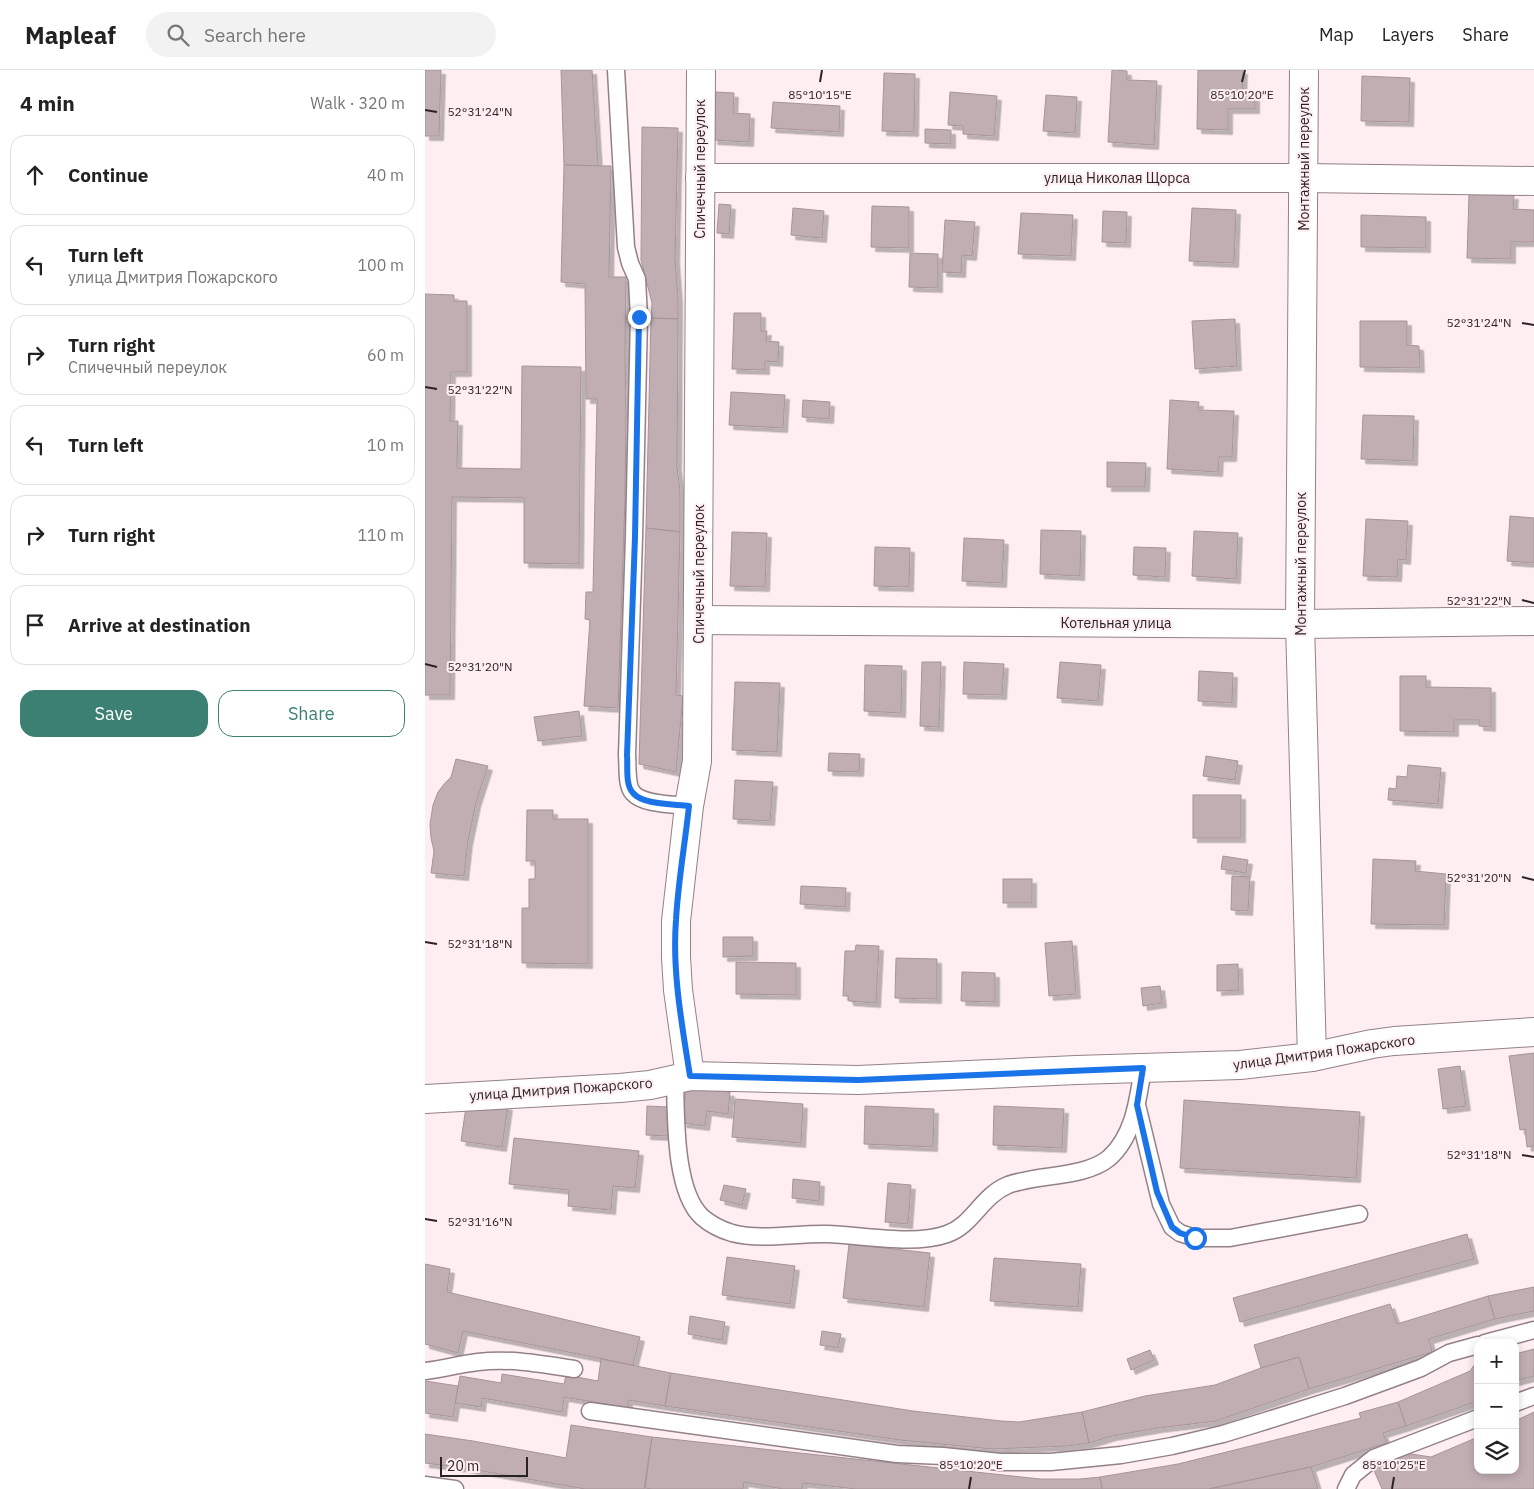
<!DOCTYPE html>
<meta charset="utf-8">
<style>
:root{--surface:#fff;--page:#f2f2f2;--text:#222;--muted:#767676;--line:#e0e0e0;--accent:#3c8074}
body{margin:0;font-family:"IBM Plex Sans",sans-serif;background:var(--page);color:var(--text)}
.controls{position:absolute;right:15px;bottom:15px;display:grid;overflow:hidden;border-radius:10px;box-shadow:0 2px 8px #0003}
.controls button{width:45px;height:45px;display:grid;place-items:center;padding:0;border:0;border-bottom:1px solid var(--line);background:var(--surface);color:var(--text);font:25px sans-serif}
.scale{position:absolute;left:15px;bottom:12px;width:88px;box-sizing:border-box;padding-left:5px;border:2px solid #2a2325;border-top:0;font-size:14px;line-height:18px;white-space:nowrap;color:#2a2325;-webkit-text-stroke:4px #feeef2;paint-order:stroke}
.stop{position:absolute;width:15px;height:15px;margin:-11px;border:4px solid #1a73e8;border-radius:50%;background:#fff}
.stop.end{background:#1a73e8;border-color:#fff;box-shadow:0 1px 5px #0008}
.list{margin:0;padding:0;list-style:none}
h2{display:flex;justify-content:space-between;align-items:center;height:65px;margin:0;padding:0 20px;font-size:21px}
h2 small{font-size:16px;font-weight:400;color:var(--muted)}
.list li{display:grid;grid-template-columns:32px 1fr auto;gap:15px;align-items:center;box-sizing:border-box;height:80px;margin:0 10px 10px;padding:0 10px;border:1px solid var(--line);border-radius:15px}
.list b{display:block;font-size:19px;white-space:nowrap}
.list p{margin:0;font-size:16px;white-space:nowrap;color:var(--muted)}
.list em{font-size:16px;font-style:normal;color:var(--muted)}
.actions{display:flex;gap:10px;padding:15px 20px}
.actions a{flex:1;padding:11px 0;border:1px solid var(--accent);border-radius:15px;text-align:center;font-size:18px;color:var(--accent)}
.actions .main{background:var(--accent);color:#fff}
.icon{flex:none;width:28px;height:28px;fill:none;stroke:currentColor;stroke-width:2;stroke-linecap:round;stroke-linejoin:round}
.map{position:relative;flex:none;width:1109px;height:1419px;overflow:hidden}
header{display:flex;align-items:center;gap:30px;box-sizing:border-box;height:70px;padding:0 25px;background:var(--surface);border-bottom:1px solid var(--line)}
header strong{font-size:24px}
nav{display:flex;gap:28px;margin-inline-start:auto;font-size:18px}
.search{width:350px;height:45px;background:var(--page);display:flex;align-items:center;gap:12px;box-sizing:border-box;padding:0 18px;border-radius:28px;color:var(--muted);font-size:19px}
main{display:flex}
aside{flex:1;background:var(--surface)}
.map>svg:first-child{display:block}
</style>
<header>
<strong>Mapleaf</strong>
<div class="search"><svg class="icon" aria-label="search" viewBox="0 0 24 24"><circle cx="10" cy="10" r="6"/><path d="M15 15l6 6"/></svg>Search here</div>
<nav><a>Map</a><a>Layers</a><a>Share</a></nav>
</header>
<main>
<aside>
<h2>4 min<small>Walk · 320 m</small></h2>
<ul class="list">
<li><svg class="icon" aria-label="ahead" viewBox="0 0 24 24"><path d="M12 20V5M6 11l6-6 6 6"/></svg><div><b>Continue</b></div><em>40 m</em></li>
<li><svg class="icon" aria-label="left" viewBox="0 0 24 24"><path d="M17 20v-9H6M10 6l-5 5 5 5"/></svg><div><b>Turn left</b><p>улица Дмитрия Пожарского</p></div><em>100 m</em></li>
<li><svg class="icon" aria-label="right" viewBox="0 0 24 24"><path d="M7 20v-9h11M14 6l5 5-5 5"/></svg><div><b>Turn right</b><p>Спичечный переулок</p></div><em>60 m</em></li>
<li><svg class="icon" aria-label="left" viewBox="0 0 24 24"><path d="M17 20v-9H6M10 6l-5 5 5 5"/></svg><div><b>Turn left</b></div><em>10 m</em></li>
<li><svg class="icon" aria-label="right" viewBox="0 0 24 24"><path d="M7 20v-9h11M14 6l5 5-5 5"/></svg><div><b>Turn right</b></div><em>110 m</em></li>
<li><svg class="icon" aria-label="arrive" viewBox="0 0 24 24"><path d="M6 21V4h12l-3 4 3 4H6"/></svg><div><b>Arrive at destination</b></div></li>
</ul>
<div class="actions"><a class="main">Save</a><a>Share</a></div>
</aside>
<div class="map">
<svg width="1109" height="1419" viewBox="0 0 1109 1419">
<defs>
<filter id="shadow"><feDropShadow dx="4.5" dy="4.5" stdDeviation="0" flood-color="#0004"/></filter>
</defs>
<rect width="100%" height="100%" fill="#feeef2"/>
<g fill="#c1aeb3" stroke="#a69498" filter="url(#shadow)">
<polygon points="0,0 16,0 14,66 0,66"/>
<polygon points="136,0 167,0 173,96 139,95"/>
<polygon points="687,0 702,1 702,10 732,11 729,75 683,72"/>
<polygon points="773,0 818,0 817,23 830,24 830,39 803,39 803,60 772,59"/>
<polygon points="459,3 490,4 489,62 457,61"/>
<polygon points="937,6 985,8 984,52 936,51"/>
<polygon points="291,22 309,23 308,43 325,44 324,72 288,70"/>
<polygon points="525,22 572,26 569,66 538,64 538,56 523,55"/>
<polygon points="621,25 652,27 650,63 618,61"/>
<polygon points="348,32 415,36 414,62 346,58"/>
<polygon points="217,57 253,58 250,189 253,229 253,249 226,248 227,233 216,190"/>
<polygon points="500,59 526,60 526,74 500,73"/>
<polygon points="139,95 186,96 184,207 201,207 200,287 201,343 200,428 193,638 159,636 165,550 160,549 161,522 168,522 172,329 161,329 160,214 136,212"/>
<polygon points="1044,124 1089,125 1088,139 1109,140 1109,172 1086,172 1086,189 1042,188"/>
<polygon points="294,134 306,135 304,164 292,163"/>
<polygon points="447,136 484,137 484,178 446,177"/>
<polygon points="368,138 399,141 397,168 366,165"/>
<polygon points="767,138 811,140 809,193 764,191"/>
<polygon points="678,141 702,142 701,173 677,172"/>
<polygon points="596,143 648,145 646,186 593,184"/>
<polygon points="936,145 1001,147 1001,178 936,177"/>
<polygon points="520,150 550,152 547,186 537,185 536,203 517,202"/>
<polygon points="485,183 513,184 513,218 484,217"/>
<polygon points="0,224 29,225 29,231 42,231 42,302 26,302 25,351 33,351 32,398 96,399 97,296 156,297 154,494 99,493 99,428 27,427 25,625 0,625"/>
<polygon points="309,243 336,243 336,261 342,261 341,271 354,272 353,292 340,291 340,300 307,299"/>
<polygon points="226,248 253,249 252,397 255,421 255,462 221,458"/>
<polygon points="810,249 812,296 770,299 767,251"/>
<polygon points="935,251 982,251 982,275 994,276 995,298 935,297"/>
<polygon points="306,322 360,325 358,358 304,355"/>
<polygon points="378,330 405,332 404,349 377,347"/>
<polygon points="745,330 774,332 773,340 809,341 807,387 794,387 793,402 742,399"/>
<polygon points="938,345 989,346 988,391 936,389"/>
<polygon points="682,392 721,393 720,417 682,417"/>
<polygon points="1085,446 1109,448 1109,493 1082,491"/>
<polygon points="941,449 983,451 981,490 973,489 972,507 938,506"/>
<polygon points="221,458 255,462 251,625 258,626 251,702 214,694"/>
<polygon points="616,460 656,461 655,506 615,504"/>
<polygon points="769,461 813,463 811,509 767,506"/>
<polygon points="307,462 342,463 340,517 305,516"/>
<polygon points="539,468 579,470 577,513 537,511"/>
<polygon points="450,477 485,478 484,517 449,516"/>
<polygon points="709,477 741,478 740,507 708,505"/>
<polygon points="497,592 516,592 514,657 495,656"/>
<polygon points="539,592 579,594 577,625 538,624"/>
<polygon points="635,592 676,595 673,631 632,628"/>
<polygon points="440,595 477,596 476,643 439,641"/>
<polygon points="774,601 808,603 807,633 773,631"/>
<polygon points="975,606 1001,606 1001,617 1066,618 1066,657 1054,656 1054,650 1029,650 1029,662 975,661"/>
<polygon points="310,612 355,613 352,682 307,680"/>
<polygon points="154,641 157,666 113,671 109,647"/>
<polygon points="404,683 435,684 434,702 403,701"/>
<polygon points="781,686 813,691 810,710 778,706"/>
<polygon points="31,689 63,696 51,733 43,771 39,806 6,803 9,781 6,768 5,754 8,735 13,722 20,713 26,707"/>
<polygon points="983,695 1016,698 1013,734 963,730 964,718 971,719 972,706 982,707"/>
<polygon points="310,710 348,712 345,751 308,749"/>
<rect x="768" y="725" width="48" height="43"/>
<polygon points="102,740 128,740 128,749 163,749 163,894 97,893 97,838 104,838 104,809 110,809 110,791 101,791"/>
<polygon points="798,786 823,790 821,803 796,799"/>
<polygon points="948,789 991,791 990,801 1021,804 1019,855 946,854"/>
<polygon points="807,806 825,807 823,841 806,840"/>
<rect x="578" y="809" width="29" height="24"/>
<polygon points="376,816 421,818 420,837 375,834"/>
<polygon points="298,867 328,867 328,886 298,887"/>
<polygon points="647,871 651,924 624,926 620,873"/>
<polygon points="431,875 454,876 451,933 424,931 423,926 418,926 420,881 430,881"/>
<polygon points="471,888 512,889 512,929 470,928"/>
<polygon points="311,892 371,893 371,925 311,924"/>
<polygon points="813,894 814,920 792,921 792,895"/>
<polygon points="537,902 570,903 570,932 536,931"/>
<polygon points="735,916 737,933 718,936 716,918"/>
<polygon points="1109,983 1109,1076 1102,1077 1100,1059 1095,1060 1084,986"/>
<polygon points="1035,996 1041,1036 1018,1039 1013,999"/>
<polygon points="261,1018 305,1022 303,1044 282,1041 280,1056 257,1053"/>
<polygon points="310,1029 378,1034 376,1073 307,1067"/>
<polygon points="42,1030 83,1036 77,1077 36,1071"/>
<polygon points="759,1030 935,1042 931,1108 755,1098"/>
<polygon points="222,1036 244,1037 243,1066 221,1065"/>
<polygon points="440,1036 509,1039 508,1077 439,1074"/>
<polygon points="569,1036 639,1039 637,1078 568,1075"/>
<polygon points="89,1068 214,1081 210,1118 188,1116 186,1140 143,1136 144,1120 84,1114"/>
<polygon points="368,1109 395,1112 394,1131 367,1128"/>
<polygon points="463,1113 486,1115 483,1154 460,1152"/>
<polygon points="299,1115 321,1119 317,1135 295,1130"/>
<polygon points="1042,1164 1049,1189 815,1252 808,1228"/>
<polygon points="424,1174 505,1183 499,1237 418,1228"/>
<polygon points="302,1187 370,1196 365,1234 297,1225"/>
<polygon points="569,1188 656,1194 653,1237 565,1231"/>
<polygon points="0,1194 25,1199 22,1222 215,1267 208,1295 38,1261 33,1283 0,1274"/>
<polygon points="1109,1217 1109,1241 1070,1249 1063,1226"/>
<polygon points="1063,1226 1070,1249 1004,1269 1007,1282 884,1319 874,1287 836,1298 829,1275 965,1234 972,1254"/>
<polygon points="265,1246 300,1252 297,1270 263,1264"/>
<polygon points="397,1261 416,1264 413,1278 395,1275"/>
<polygon points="1109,1279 1109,1306 1090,1311 1090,1284"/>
<polygon points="725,1280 729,1290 706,1300 702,1289"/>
<polygon points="874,1287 884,1319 791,1351 733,1358 687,1366 664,1373 657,1342 720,1326 790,1315 836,1298"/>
<polygon points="176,1289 246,1303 240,1336 203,1330 203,1338 139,1327 137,1342 57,1328 56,1337 30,1333 35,1306 76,1313 77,1304 139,1314 141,1305 173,1311"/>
<polygon points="1050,1294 1053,1294 1053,1331 981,1356 973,1332 1045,1301"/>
<polygon points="246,1303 488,1341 576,1351 594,1352 657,1342 664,1373 642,1376 567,1379 475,1370 240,1336"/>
<polygon points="0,1311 33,1316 28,1347 0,1343"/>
<polygon points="973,1332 981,1356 958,1363 962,1373 886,1397 784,1419 677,1419 675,1407 753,1394 854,1369 936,1348 934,1343"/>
<polygon points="1109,1342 1109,1419 957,1419 948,1398 980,1383 1006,1387 1053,1367 1053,1400 1090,1400 1090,1351"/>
<polygon points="146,1355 227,1367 219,1419 160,1419 40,1398 0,1393 0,1364 48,1371 141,1388"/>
<polygon points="227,1367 615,1409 655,1409 675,1407 677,1419 431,1419 378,1413 377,1419 358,1419 319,1412 318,1419 227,1419 220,1418"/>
<polygon points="886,1397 893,1419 784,1419"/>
</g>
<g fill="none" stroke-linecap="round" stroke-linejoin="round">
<defs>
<g id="service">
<path d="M191 0 201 177 205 193 212 209 214 247 209 467 202 685C203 695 201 716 208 723 218 735 249 734 264 736"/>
<path d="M250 1009C251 1046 249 1121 277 1147 285 1154 297 1160 307 1163 338 1171 371 1163 402 1164 437 1165 489 1176 522 1164 548 1155 556 1126 583 1115 613 1104 660 1108 684 1088 709 1066 713 1029 718 998"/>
<polyline points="712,1035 736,1134 747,1157 755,1163 770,1168 805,1168 934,1144"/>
<polyline points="1060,1273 1109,1260"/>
<path d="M0 1301C18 1299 35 1294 53 1292 85 1288 117 1294 149 1299"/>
<polyline points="1090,1333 1109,1326"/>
<polyline points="165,1341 472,1384 518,1386 575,1392 626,1392 696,1385 747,1376 798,1364 834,1353 920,1326 996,1298 1024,1283 1053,1275"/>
<polyline points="0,1415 30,1419"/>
<polyline points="921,1419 928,1405 949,1388 1053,1348"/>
</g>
<g id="minor">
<polyline points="879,0 875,554 887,987"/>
<polyline points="275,108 879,108 1109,111"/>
<polyline points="274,550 875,554 1109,551"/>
<polyline points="265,1006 253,920 251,887 251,851 264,736 272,691 276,0"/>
<polyline points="0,1029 195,1018 225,1015 265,1006 433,1010 651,1000 815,995 887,987 947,974 969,971 1109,962"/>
</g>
</defs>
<use href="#service" stroke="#938186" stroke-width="19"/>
<use href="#minor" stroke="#938186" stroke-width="30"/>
<use href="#service" stroke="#fff" stroke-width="16"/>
<use href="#minor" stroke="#fff" stroke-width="28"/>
</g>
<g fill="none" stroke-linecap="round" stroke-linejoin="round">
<path stroke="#1a73e8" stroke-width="6" d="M214 247 210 467 202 685C203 696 200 715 208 723 218 735 249 734 264 736 260 774 253 812 251 850 247 902 257 955 265 1006L433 1010 718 998 712 1035 732 1122 747 1157 755 1163 770 1168"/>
</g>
<path fill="none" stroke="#2a2325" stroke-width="2" d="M395 12 397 0M817 12 820 0M0 40 12 42M1097 253 1109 255M0 317 12 319M1097 530 1109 533M0 594 12 597M1097 807 1109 810M0 872 12 874M1097 1085 1109 1087M0 1149 12 1151M544 1419 546 1407M967 1419 969 1407"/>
<g text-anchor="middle" stroke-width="4" stroke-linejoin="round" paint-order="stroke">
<g font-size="14" fill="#2a2325" stroke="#feeef2">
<text transform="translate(879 89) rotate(-90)" y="5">Монтажный переулок</text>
<text transform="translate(275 99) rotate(-90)" y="5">Спичечный переулок</text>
<text x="692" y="113">улица Николая Щорса</text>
<text transform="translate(876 494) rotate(-90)" y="5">Монтажный переулок</text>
<text transform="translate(274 504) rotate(-90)" y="5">Спичечный переулок</text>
<text x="691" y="558">Котельная улица</text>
<text transform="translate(899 982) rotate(-8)" y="5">улица Дмитрия Пожарского</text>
<text transform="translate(136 1019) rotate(-4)" y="5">улица Дмитрия Пожарского</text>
</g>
</g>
<g font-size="12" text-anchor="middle" fill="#2a2325" stroke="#feeef2" stroke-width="4" stroke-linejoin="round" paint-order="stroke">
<text x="395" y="29">85°10'15"E</text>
<text x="817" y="29">85°10'20"E</text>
<text x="55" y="46">52°31'24"N</text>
<text x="1054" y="257">52°31'24"N</text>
<text x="55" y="324">52°31'22"N</text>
<text x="1054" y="535">52°31'22"N</text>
<text x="55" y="601">52°31'20"N</text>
<text x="1054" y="812">52°31'20"N</text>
<text x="55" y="878">52°31'18"N</text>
<text x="1054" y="1089">52°31'18"N</text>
<text x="55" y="1156">52°31'16"N</text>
<text x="546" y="1399">85°10'20"E</text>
<text x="969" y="1399">85°10'25"E</text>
</g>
</svg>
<div class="controls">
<button>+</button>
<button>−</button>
<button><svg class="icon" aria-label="layers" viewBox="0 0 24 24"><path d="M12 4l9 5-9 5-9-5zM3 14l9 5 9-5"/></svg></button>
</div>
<div class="scale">20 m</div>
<div class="stop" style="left:770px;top:1168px"></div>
<div class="stop end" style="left:214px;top:247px"></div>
</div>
</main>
